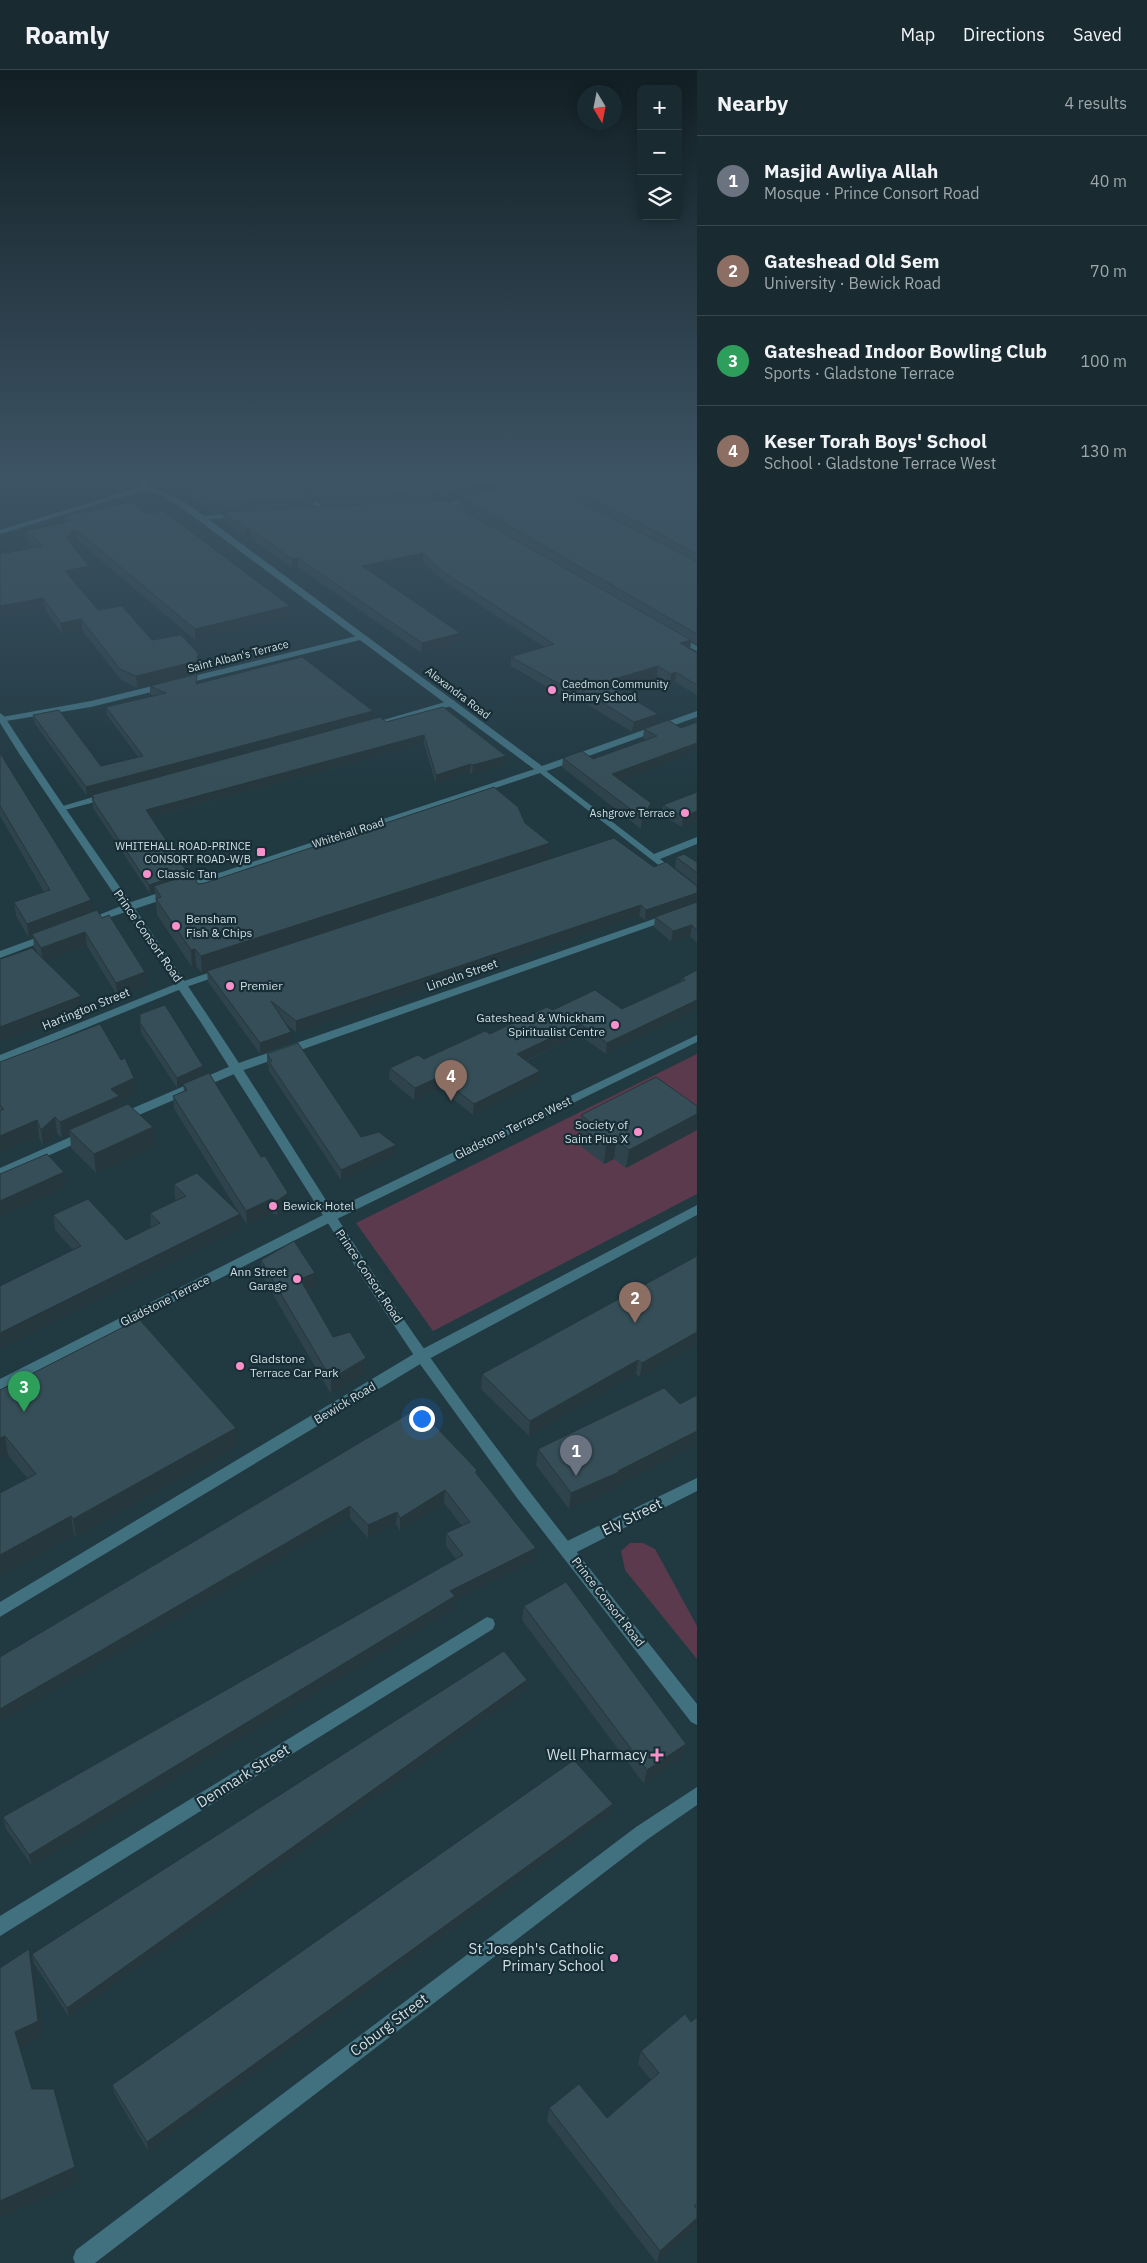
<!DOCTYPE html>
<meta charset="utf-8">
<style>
:root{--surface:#192b31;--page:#26373d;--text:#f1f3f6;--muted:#9fa7ab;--line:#37474d;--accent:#8bbbb9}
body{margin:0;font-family:"IBM Plex Sans",sans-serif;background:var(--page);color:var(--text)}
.controls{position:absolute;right:15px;top:15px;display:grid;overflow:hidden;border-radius:8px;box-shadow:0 2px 12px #0003}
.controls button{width:45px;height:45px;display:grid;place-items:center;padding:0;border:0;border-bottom:1px solid var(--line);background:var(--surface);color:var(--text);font:25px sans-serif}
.compass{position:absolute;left:577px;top:15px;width:45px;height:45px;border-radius:50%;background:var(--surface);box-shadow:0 2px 12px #0003;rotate:170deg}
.you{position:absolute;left:421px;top:1348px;width:18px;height:18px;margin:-12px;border:4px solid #fff;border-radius:50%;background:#1a73e8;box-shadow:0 0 0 8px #1a73e833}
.badge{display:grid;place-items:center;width:32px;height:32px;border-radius:50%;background:var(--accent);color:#fff;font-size:16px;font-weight:700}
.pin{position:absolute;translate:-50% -41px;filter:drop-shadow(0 1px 2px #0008)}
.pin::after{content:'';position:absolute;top:26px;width:18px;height:15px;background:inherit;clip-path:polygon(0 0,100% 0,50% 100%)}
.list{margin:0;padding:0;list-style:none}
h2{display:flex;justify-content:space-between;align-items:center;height:65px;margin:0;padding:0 20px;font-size:21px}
h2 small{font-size:16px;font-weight:400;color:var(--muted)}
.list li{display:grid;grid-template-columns:32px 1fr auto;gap:15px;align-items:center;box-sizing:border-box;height:90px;padding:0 20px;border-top:1px solid var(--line)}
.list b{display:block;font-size:19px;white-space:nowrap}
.list p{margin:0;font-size:16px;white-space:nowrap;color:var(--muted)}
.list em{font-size:16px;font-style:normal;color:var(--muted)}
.icon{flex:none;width:28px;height:28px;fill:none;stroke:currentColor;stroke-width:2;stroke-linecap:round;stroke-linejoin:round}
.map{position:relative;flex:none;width:697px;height:2193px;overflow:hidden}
header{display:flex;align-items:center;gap:30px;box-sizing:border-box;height:70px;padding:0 25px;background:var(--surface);border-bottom:1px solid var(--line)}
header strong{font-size:24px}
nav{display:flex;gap:28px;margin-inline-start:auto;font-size:18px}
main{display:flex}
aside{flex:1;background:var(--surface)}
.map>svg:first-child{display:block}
</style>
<header>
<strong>Roamly</strong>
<nav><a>Map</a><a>Directions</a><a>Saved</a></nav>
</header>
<main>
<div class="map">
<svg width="697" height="2193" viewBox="0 0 697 2193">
<rect width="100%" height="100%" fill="#213941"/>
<g fill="#5c3a4d">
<polygon points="697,984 697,1124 433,1261 356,1153"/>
<polygon points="630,1473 643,1473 655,1479 697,1556 697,1589 625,1500 621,1481"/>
</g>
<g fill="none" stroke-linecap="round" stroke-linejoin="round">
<g fill="#41707f" fill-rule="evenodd">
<polygon points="277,408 284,408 330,441 323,443"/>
<polygon points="568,408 581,408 532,419 529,417"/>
<polygon points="475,427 478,427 478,431 436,438 432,436"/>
<polygon points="239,443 242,443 242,447 201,450 197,448 201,446"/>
<polygon points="361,565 365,567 364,569 91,637 0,652 0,648 2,647 91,631"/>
<polygon points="674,566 680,566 697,576 697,581 674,570"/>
<polygon points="452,630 455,631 455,635 370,658 366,655"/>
<polygon points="541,697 654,784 697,767 697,774 660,789 697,817 697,825 540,703 90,854 82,854 81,852 131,832"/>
<polygon points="107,723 112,726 110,728 61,741 56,738"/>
<polygon points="697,834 697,840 241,1001 125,1051 117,1051 115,1048 117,1045 233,995"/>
<polygon points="49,863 54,866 53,868 0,888 0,881"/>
<polygon points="223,898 227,899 228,901 227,903 186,917 0,993 0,985 178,913"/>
<polygon points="697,965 697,972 335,1150 0,1320 0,1309 325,1144"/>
<polygon points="84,1061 90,1065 88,1068 0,1107 0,1098"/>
<polygon points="697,1135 697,1145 427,1290 0,1547 0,1532 417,1282"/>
<polygon points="697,1408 697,1421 573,1484 567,1485 561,1484 559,1479 561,1474"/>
<polygon points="487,1547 493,1549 495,1554 493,1559 0,1866 0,1846"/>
<polygon points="697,1717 697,1735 648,1769 95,2193 75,2193 73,2188 76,2180 636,1757"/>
</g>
<g fill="#41707f" fill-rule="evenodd">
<polygon points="141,408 147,408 148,417 166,423 185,432 542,696 697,641 697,647 544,702 538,702 179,436 162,425 145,420 0,464 0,460 141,417"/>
<path d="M0 643 4 646C71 750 144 849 212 952 285 1062 351 1175 427 1283 512 1403 605 1518 697 1634V1655L691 1652 517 1428 417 1290 362 1207 200 951 20 685 0 653Z"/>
</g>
</g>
<g fill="#2e434b" fill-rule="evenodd">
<polygon points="22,408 50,408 28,412"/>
<path d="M165 408H286L314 429V437H328L287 408H531L530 413 553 417 554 410 544 411 532 408H697V575L691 571 690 579 697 583V625L675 612 670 613 657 606 615 618 656 653 632 662 577 628 569 630 511 596V587L544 577 442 510 423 491 371 503 460 563 459 572 421 583 298 497 292 498 250 467H245L223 451V443H214ZM427 418 447 430 459 428 458 437 553 492 433 431V422Z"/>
<polygon points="146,444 290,547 195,570 77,470 71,475 90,506 73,510 98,540 152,570 198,583 199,595 198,603 137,618 121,610 82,560 62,564 45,539 34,478 27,471 26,461 65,453 65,446"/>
<polygon points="197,613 386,652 505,695 472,704 470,702 436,714 424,674 151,747 187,802 187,805 198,814 525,753 549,789 326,862 654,797 697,816 697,873 690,866 671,872 654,857 655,847 645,850 639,846 296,962 286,954 292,973 260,984 208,912 207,901 202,903 196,896 192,897 157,845 155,822 150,824 93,738 92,725 189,699 87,726 35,654 33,645 101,696 138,687 107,645 106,637 154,626 150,624 150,616"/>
<polygon points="697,652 697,682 621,710 650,743 641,759 562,697 563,688 593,689 646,670 643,668 644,659 681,658"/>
<polygon points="0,683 92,841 102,848 145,902 146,916 118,927 87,876 45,891 83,940 0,972 0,888 1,889 38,884 34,877 33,867 29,868 16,846 14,832 44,822 0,746"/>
<polygon points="697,722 697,751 682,757 661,745 663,735"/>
<polygon points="676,787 697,792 697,815 675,798"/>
<polygon points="697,900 606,984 579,965 526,991 540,1001 539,1012 473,1045 439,1018 414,1030 389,1009 390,998 424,989 553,940 622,939 681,911 682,908"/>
<polygon points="140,953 204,1005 288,1137 277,1145 272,1143 247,1155 240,1144 241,1158 73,1180 55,1160 53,1145 126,1170 151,1157 150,1143 177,1130 175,1129 174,1114 239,1143 174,1039 173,1026 184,1021 183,1015 177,1018 141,963"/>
<polygon points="267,984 361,1067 396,1075 396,1085 341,1110 269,1001 269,996 267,994"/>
<polygon points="121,990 134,1008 136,1025 119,1032 120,1037 155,1076 96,1103 71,1078 70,1065 62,1068 57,1063 43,1076 39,1067 0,1083 0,992"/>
<polygon points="697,1036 697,1060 626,1098 614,1089 604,1094 582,1077 583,1066 579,1063 581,1045"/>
<polygon points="697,1186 640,1307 636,1304 529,1366 481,1319 482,1304"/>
<polygon points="261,1190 315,1203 315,1217 307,1221 333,1267 366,1288 365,1303 331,1324 261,1204"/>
<polygon points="0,1320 237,1376 76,1467 8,1385 0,1389"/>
<polygon points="697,1325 697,1375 617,1416 617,1418 569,1439 536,1395 538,1379 680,1334"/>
<polygon points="418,1338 477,1403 535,1490 455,1530 454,1539 32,1796 6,1759 3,1747 456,1489 446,1476 446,1463 462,1456 444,1433 400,1461 396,1454 368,1468 350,1448 0,1652 0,1587"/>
<polygon points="524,1536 686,1674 683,1688 644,1714 522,1550"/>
<polygon points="527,1610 526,1620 69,1947 34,1894 32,1884"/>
<polygon points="613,1734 611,1743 148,2081 114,2023 112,2015"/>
<polygon points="697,1947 697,2156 657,2193 547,2051 549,2038 607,2048 651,2010 638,1994 641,1981 691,1952"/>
</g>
<g fill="#26373d">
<polygon points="28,408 50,408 28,412"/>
<polygon points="514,408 531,408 530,414 447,430 448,421"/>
<polygon points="544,408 554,408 554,410 544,411"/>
<rect x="245" y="458" width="5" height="9"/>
<polygon points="75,459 77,470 67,479 66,468"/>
<polygon points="423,483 423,491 362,505 362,496"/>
<polygon points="298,488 298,497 292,498 292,489"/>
<polygon points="89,496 90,506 66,512 65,501"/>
<polygon points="43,528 45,539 0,547 0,536"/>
<polygon points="290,536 290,547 195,570 195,559"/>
<polygon points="81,549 82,560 62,564 61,553"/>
<polygon points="460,563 459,572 421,583 422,573"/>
<polygon points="691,570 690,579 680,573"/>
<polygon points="198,583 199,595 198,603 137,618 136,606"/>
<polygon points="658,596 657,606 603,622 604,612"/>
<polygon points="676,602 675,612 670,613 671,604"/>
<polygon points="578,618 577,628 569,630 570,620"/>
<polygon points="373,641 372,650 87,726 86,717"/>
<polygon points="658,644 656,653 632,662 634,652"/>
<polygon points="424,665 424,674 146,748 146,740"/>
<polygon points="697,673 697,682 611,714 612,704"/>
<polygon points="506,686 505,695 472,704 473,695"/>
<polygon points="471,694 470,702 436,714 436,705"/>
<polygon points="651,733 650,743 641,759 642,748"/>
<polygon points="697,741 697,751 682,757 683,747"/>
<polygon points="550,773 549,789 202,903 201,886"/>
<polygon points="187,802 187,812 154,816 155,822 150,824 149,815"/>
<polygon points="697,823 697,833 645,850 646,840"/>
<polygon points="91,830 93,844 32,864 33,867 29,868 27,854"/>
<polygon points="641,835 639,846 296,962 296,951"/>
<polygon points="692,855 690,866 671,872 673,861"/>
<polygon points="85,862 87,876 43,892 41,878"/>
<polygon points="195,879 196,896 192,897 191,880"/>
<polygon points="145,902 146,916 118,927 116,913"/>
<polygon points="81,926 83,940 0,972 0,957"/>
<polygon points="697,930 697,940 606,984 607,973"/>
<polygon points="580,954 579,965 516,995 517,984"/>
<polygon points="291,962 292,973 260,984 260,973"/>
<polygon points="203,996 204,1006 177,1018 177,1008"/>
<polygon points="540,1001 539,1012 473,1045 474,1034"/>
<polygon points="439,1007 439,1018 414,1030 415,1018"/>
<polygon points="134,1008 136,1025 119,1032 121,1043 69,1060 70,1065 62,1068 60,1052 111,1019"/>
<polygon points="697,1044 697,1060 626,1098 629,1080"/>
<polygon points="55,1047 57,1063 43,1076 41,1060"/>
<polygon points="37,1050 39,1067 0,1083 0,1066"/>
<polygon points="153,1057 155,1076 96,1103 94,1084"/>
<polygon points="616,1070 614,1089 604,1094 606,1076"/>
<polygon points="396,1075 396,1085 341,1110 341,1100"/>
<polygon points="64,1102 66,1117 0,1147 0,1131"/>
<polygon points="288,1123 288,1137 277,1145 277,1131"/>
<polygon points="271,1129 272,1143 247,1155 246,1141"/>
<polygon points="240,1144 241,1158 0,1279 0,1263"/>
<polygon points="315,1203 315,1217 301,1223 300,1209"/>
<polygon points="697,1262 697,1274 640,1307 642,1293"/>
<polygon points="366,1288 365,1303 331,1324 331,1309"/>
<polygon points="638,1290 636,1304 529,1366 530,1351"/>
<polygon points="236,1358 237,1376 76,1467 73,1449"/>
<polygon points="697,1361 697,1375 617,1416 617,1418 569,1439 571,1423 618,1401"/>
<polygon points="5,1366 8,1385 0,1389 0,1368"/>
<polygon points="445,1420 444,1433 400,1461 400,1448"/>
<polygon points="350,1436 350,1448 0,1652 0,1639"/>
<polygon points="397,1442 396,1454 368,1468 368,1455"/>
<polygon points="71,1446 74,1465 0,1506 0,1485"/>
<polygon points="536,1478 535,1490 455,1530 454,1539 32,1796 29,1785 450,1521"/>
<polygon points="527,1610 526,1620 69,1947 67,1938"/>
<polygon points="686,1674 683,1688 644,1714 647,1700"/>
<polygon points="613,1734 611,1743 148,2081 147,2072"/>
<polygon points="29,1879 33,1896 43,1967 20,1978 15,1962"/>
<polygon points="75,2097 79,2112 0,2148 0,2131"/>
<polygon points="697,2148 697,2156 657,2193 660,2181"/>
</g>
<g fill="#364e57" stroke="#26373d">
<polygon points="177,408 286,408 314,429 213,434"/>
<polygon points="300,408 409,408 433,422 328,428"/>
<polygon points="425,408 514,408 448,421"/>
<polygon points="555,408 670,408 697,420 697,484"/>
<polygon points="686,408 697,408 697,413"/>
<polygon points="541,411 697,492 697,564 459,427"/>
<polygon points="445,430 691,570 680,573 697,583 697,615 676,602 671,604 658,596 604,612 658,644 634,652 578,618 570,620 511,587 554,574 442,501 423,483 362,496 460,563 422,573 298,488 292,489 250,458 245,458 223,442"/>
<polygon points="131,432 146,444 163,441 290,536 195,559 75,459 66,468 89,496 65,501 98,540 122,536 152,570 181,565 198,583 197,591 136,606 120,599 81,549 61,553 43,528 0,536 0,484 43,476 26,461 71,451 65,446"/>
<polygon points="302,587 373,641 86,717 33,645 59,640 101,696 143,686 106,637 166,623 150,616 197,604 196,614"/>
<polygon points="443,637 506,686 473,695 471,694 436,705 424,665 146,740 187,802 149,815 92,729 94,728 92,725 380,647 386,652"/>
<polygon points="668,650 681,658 697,652 697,673 612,704 651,733 642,748 563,688 582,681 593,689 657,666 644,659"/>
<polygon points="0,683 91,830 27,854 14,832 50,820 0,736"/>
<polygon points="494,717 518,737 525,753 550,773 201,886 195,879 191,880 156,829 161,827 154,816 192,804 198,814 205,813"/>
<polygon points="697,722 697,741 683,747 663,735"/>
<polygon points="614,768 654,797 666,792 697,816 697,823 646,840 641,835 296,951 271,931 291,962 260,973 207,901"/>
<polygon points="684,784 697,792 697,803 676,787"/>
<polygon points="697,832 697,861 692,855 673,861 655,847"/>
<polygon points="97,840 102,848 109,845 145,902 116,913 85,862 41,878 32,864"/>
<polygon points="32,878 81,926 0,957 0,888 1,889"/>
<polygon points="697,900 697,930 607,973 580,954 517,984 540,1001 474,1034 439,1007 415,1018 390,998 418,985 424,989 485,961 490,964 547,937 553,940 595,920 622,939 685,910 682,908"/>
<polygon points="165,935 203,996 177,1008 140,953 140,944"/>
<polygon points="100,954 121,990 125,988 134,1008 111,1019 119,1026 60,1052 55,1047 41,1060 37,1050 0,1066 0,1041 4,1039 0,1035 0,992"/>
<polygon points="298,973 361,1067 379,1062 396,1075 341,1100 269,992 272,991 267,984"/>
<polygon points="209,1003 261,1087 265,1086 288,1123 277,1131 271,1129 246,1141 173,1026 187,1020 183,1014"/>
<polygon points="656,1007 697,1036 697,1044 629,1080 616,1070 606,1076 584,1059 593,1054 581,1045"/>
<polygon points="128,1034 153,1057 94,1084 69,1060"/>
<polygon points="47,1084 64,1102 0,1131 0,1104"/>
<polygon points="197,1103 240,1144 0,1263 0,1216 81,1176 53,1145 88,1129 126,1170 160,1153 150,1143 186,1126 174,1114"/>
<polygon points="294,1171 315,1203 300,1209 333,1267 350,1262 366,1288 331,1309 261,1190"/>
<polygon points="697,1186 697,1262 642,1293 638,1290 530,1351 482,1304"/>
<polygon points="139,1249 236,1358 73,1449 71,1446 0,1485 0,1423 36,1404 5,1366 0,1368 0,1320"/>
<polygon points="664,1318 680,1334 697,1325 697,1361 618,1401 619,1402 571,1423 538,1379"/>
<polygon points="418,1338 477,1400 475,1402 536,1478 450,1521 455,1526 29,1785 3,1747 463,1485 446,1463 470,1452 445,1420 400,1448 397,1442 368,1455 350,1436 0,1639 0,1587"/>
<polygon points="566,1512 686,1674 647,1700 524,1536"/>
<polygon points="504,1581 527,1610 67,1938 32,1884"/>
<polygon points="574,1690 613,1734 147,2072 112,2015"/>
<polygon points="29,1879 38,1951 15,1962 32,2019 54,2019 75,2097 0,2131 0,1898"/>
<polygon points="685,1944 691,1952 697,1947 697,2133 694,2136 697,2139 697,2148 660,2181 549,2038 579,2014 607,2048 659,2003 641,1981"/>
</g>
<linearGradient id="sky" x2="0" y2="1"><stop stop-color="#121f24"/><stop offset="0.57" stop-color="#3d5465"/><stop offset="1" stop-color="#3d5465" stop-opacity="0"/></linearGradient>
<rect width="697" height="715" fill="url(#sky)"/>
<g fill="#f890cb" stroke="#172e36" stroke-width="2">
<circle cx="552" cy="620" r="5"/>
<circle cx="685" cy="743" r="5"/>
<rect x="256" y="777" width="10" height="10" rx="2.5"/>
<circle cx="147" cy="804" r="5"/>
<circle cx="176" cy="856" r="5"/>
<circle cx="230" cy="916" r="5"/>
<circle cx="615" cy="955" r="5"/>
<circle cx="638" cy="1062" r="5"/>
<circle cx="273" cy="1136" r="5"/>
<circle cx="297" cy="1209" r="5"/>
<circle cx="240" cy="1296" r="5"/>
<path d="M654.5 1677.5h5v5h5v5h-5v5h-5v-5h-5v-5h5z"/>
<circle cx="614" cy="1888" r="5"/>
</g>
<g text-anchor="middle" stroke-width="4.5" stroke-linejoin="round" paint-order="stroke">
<g font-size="11" fill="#d1dfe4" stroke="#172e36">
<text transform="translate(238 586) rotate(-14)" y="4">Saint Alban's Terrace</text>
<text transform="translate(458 623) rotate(37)" y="4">Alexandra Road</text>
<text transform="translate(348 763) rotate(-18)" y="4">Whitehall Road</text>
</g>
<g font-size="11" fill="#d1dfe4" stroke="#172e36" text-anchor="end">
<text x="562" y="618" text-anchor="start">Caedmon Community<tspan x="562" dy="13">Primary School</tspan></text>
<text x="675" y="747">Ashgrove Terrace</text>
<text x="251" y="780">WHITEHALL ROAD-PRINCE<tspan x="251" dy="13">CONSORT ROAD-W/B</tspan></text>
</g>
<g font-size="12" fill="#d1dfe4" stroke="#172e36" text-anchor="start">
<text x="157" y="808">Classic Tan</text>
<text x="186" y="853">Bensham<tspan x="186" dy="14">Fish &amp; Chips</tspan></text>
<text x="240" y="920">Premier</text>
<text x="605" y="952" text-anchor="end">Gateshead &amp; Whickham<tspan x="605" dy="14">Spiritualist Centre</tspan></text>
<text x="628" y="1059" text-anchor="end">Society of<tspan x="628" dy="14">Saint Pius X</tspan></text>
<text x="283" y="1140">Bewick Hotel</text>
<text x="287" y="1206" text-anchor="end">Ann Street<tspan x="287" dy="14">Garage</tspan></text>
<text x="250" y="1293">Gladstone<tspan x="250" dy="14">Terrace Car Park</tspan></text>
</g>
<g font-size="12" fill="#d1dfe4" stroke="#172e36">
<text transform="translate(148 866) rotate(55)" y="4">Prince Consort Road</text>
<text transform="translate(462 905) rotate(-19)" y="4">Lincoln Street</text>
<text transform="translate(86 939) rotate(-22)" y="4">Hartington Street</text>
<text transform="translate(513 1058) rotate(-26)" y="4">Gladstone Terrace West</text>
<text transform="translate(369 1206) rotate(56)" y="4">Prince Consort Road</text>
<text transform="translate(165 1231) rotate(-27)" y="4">Gladstone Terrace</text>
<text transform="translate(345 1333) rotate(-31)" y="4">Bewick Road</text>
<text transform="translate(608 1532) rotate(52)" y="4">Prince Consort Road</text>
</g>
<g font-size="15" fill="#d1dfe4" stroke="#172e36">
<text transform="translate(632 1447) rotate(-26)" y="5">Ely Street</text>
<text transform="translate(243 1706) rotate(-32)" y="5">Denmark Street</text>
<text transform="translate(389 1955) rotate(-37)" y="5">Coburg Street</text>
</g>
<g font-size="15" fill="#d1dfe4" stroke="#172e36" text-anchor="end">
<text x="647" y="1690">Well Pharmacy</text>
<text x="604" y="1884">St Joseph's Catholic<tspan x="604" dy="17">Primary School</tspan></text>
</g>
</g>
</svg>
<div class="controls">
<button>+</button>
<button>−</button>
<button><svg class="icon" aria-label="layers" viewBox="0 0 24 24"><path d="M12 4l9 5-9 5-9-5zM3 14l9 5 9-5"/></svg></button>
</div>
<svg class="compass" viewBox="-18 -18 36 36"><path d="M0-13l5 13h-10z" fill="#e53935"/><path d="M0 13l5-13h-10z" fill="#9fa7ab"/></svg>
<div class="you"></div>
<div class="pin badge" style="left:576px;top:1406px;background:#6b7280">1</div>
<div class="pin badge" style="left:635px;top:1253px;background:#8d6e63">2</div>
<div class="pin badge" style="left:24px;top:1342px;background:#2e9e5b">3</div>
<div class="pin badge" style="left:451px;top:1031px;background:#8d6e63">4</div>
</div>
<aside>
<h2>Nearby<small>4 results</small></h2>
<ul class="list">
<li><span class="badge" style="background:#6b7280">1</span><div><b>Masjid Awliya Allah</b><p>Mosque · Prince Consort Road</p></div><em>40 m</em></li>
<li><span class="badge" style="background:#8d6e63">2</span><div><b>Gateshead Old Sem</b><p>University · Bewick Road</p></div><em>70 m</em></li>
<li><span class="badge" style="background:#2e9e5b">3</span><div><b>Gateshead Indoor Bowling Club</b><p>Sports · Gladstone Terrace</p></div><em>100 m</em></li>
<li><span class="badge" style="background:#8d6e63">4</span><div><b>Keser Torah Boys' School</b><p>School · Gladstone Terrace West</p></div><em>130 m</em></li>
</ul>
</aside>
</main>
